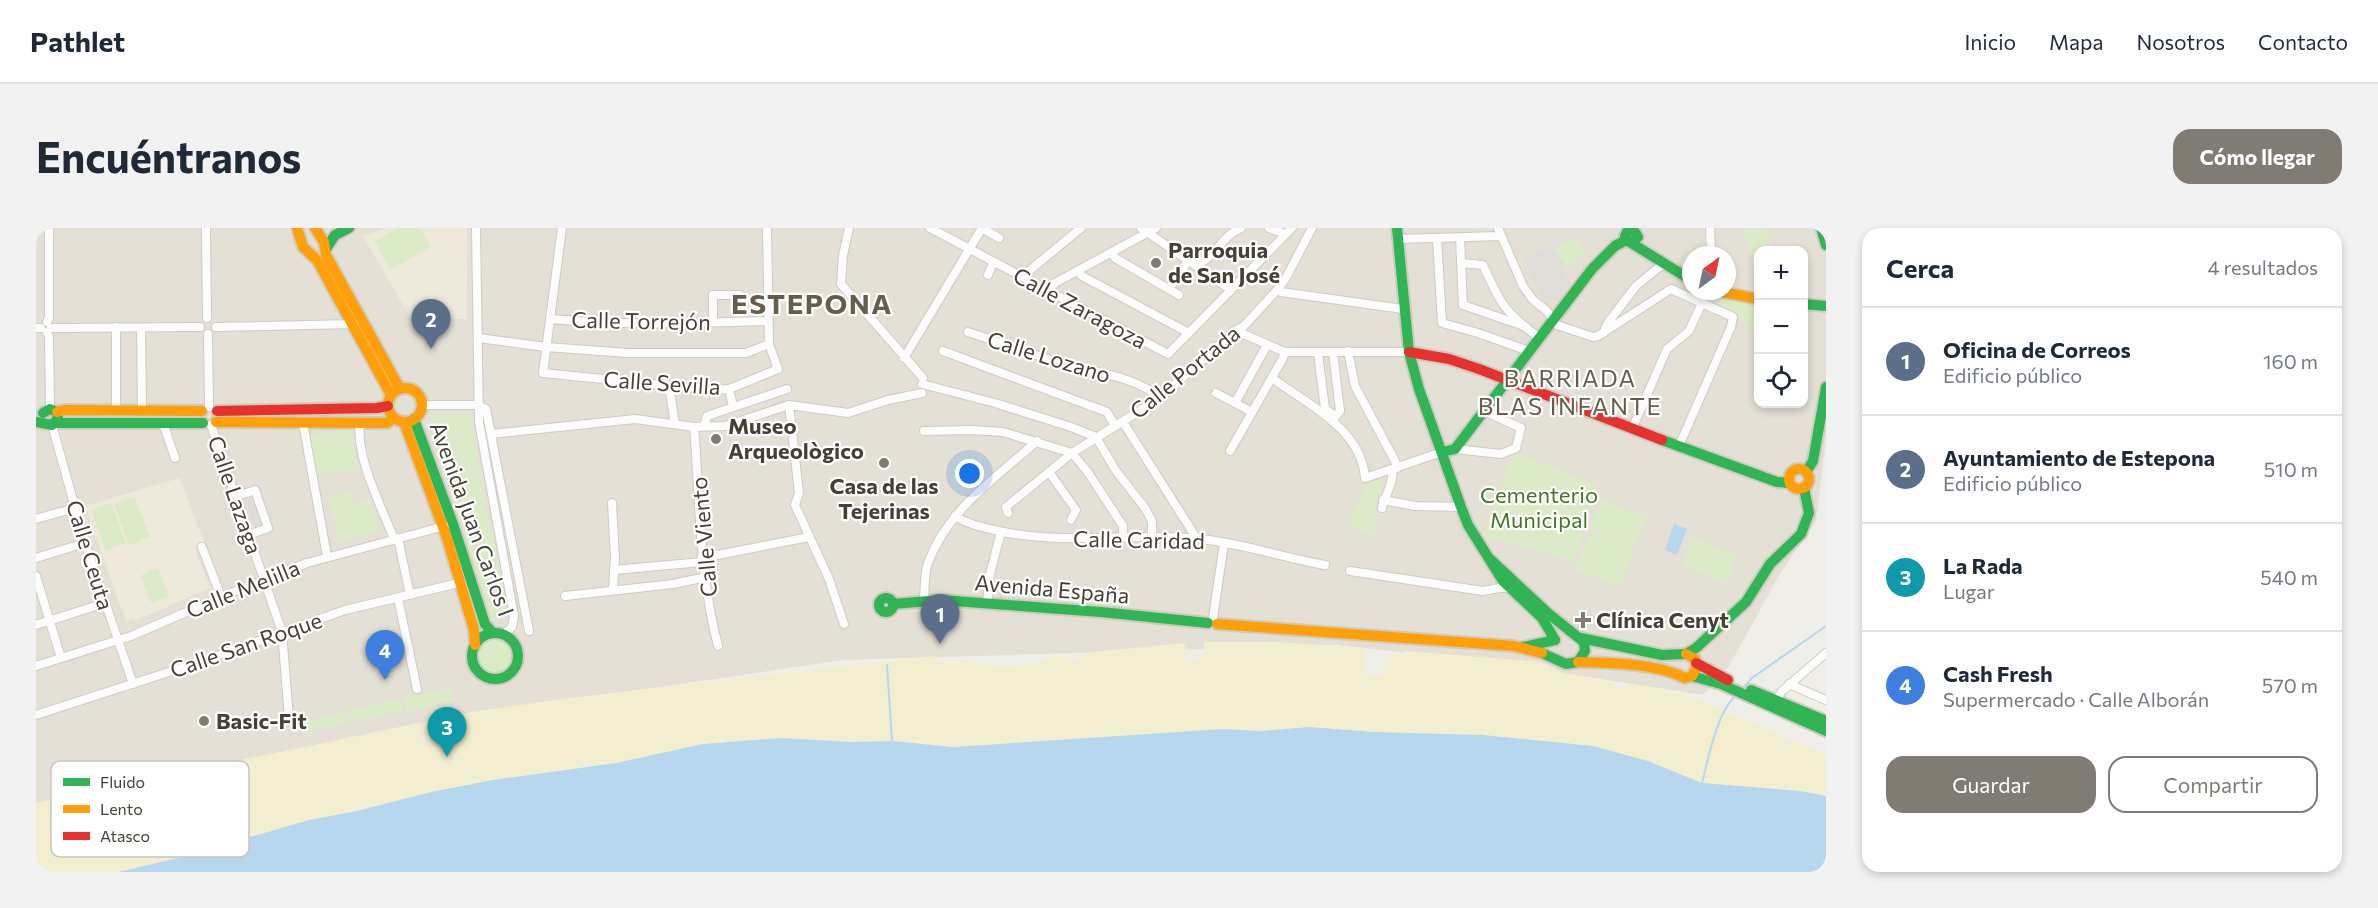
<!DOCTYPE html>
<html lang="es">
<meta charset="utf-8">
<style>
:root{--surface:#fff;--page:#f2f2f3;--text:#1f2937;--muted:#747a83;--line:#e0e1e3;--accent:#817c73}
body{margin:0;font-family:Commissioner,sans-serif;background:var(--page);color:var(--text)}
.controls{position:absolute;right:18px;top:18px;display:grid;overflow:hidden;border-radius:12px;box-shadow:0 3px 9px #0003}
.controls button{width:54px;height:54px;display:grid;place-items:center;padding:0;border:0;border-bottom:2px solid var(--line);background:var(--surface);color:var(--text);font:30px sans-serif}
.compass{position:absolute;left:1646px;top:18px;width:54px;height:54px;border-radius:50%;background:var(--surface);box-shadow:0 3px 9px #0003;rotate:33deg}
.you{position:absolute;left:934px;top:246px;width:21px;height:21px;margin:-15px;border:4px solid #fff;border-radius:50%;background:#1a73e8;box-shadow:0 0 0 9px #1a73e833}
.badge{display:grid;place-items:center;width:39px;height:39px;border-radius:50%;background:var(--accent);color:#fff;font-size:20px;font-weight:700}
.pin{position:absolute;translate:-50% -50px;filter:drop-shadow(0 2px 3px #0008)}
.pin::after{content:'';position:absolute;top:32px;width:21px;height:18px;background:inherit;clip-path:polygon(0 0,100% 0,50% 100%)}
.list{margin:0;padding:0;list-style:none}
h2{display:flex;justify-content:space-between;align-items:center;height:78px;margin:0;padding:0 24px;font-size:26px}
h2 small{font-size:20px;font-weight:400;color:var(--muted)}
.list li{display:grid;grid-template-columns:39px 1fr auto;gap:18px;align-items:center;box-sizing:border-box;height:108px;padding:0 24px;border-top:2px solid var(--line)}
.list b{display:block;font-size:22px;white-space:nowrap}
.list p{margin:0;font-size:20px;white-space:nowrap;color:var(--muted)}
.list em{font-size:20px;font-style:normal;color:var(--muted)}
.actions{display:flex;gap:12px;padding:18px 24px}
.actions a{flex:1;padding:14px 0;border:2px solid var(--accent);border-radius:18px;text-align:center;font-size:21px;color:var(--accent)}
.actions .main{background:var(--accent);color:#fff}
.icon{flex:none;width:33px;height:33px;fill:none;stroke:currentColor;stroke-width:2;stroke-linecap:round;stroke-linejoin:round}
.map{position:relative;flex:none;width:1790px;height:644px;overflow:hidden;border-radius:18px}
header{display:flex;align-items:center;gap:36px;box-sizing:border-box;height:84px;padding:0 30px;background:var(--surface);border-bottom:2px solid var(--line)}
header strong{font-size:28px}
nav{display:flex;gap:33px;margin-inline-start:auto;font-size:21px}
.intro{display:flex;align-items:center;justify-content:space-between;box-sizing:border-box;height:144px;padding:0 36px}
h1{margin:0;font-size:42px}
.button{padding:15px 27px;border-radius:18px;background:var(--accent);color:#fff;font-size:21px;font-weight:700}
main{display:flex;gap:36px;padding:0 36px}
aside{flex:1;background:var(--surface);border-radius:18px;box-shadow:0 3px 9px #0003}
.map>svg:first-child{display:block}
</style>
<header>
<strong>Pathlet</strong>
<nav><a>Inicio</a><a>Mapa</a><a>Nosotros</a><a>Contacto</a></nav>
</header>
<div class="intro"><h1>Encuéntranos</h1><a class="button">Cómo llegar</a></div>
<main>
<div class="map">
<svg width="1790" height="644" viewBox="0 0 1790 644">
<rect width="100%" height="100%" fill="#f0eee8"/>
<path fill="#e4e0d5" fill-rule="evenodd" d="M0 0H1790V213L1780 293 1744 346 1693 438 1667 467 1476 437 1302 417 807 432 556 469 0 577ZM1722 22H1768V176H1722ZM1655 27H1691V63H1655Z"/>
<g fill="#eee9da">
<polygon points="351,0 431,0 431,91 375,91 327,8"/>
<polygon points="144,250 168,314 158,319 174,360 99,393 99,390 90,394 49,278"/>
</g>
<g fill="#dcebc7">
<polygon points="362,0 384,0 395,19 354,42 339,13"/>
<polygon points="1707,0 1729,0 1737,22 1722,22 1722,44"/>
<polygon points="1538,9 1549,27 1530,39 1519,21"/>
<polygon points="1684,70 1722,74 1722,107 1699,84 1681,76"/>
<polygon points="434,185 454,304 457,304 472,386 456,392 394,200 397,194 394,192 402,186"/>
<polygon points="315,201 322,240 281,247 274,209"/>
<polygon points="1478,224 1561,257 1538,333 1447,308"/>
<polygon points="1347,251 1339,279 1338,309 1312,296 1331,256"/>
<polygon points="314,264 318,276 335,272 343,304 304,313 293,269"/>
<polygon points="99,269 114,309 93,317 78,276"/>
<polygon points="1566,271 1610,290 1597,320 1553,301"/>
<polygon points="75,275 90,315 70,323 55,282"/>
<polygon points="1555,305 1599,323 1583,359 1540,341"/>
<polygon points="1657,310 1701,327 1691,355 1646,338"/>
<polygon points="122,340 133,368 115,375 105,347"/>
<circle cx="459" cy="427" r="17"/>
<polygon points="415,460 417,473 370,483 367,469"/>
<polygon points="363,471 366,483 317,494 314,482"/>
<polygon points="310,483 313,494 263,505 261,495"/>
</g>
<polygon fill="#f4eed1" points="1168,414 1240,414 1329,420 1328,448 1348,448 1349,430 1357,430 1357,423 1366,426 1369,423 1506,434 1528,446 1574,453 1579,459 1587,460 1593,456 1649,466 1790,527 1790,568 1764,563 1666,555 1557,518 1447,507 1338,504 1274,499 1225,503 1187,501 917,519 856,513 815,514 746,510 667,516 580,535 457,552 273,592 142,630 82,644 0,644 0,575 435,484 533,470 897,428 906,434 914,435 924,430 953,438 968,439 997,437 1017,428 1026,428 1037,432 1056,424 1148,415 1152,434 1168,431"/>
<g fill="#dfddd8">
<polygon points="1516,17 1529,39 1526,42 1535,57 1524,71 1507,71 1488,33"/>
<polygon points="226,261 238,297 219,303 208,267"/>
</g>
<g fill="#b7d7ee">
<polygon points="1638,296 1651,301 1641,327 1629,322"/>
<polygon points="1274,499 1338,504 1447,507 1557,518 1612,533 1666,555 1764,563 1790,568 1790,644 82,644 142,630 273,592 321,583 395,564 457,552 580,535 667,516 746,510 815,514 856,513 917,519 1187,501 1225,503"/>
</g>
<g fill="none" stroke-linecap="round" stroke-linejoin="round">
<g stroke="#b7d7ee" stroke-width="2">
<polyline points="851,437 856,513"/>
<polyline points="1706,461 1716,450 1790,398"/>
<path d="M1666 555C1673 529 1680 486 1700 467"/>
</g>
<defs>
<g id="street">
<polyline points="170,0 171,90"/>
<polyline points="440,0 443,194 478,388 476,399 468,406"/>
<polyline points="526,0 507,145 677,162 693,161 742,141 733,116 731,0"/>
<polyline points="813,0 807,27 805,56 887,150"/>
<polyline points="894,0 1132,126 1256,0"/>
<polyline points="1105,0 1195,62"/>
<polyline points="1233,0 1249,6"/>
<polyline points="1462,0 1487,58 1497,72 1511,83 1521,97 1557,109 1562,108 1635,61 1697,89 1695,99 1643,218"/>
<polyline points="1401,10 1406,95 1442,105 1493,123"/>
<polyline points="1424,10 1427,77 1488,98"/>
<polyline points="1362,11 1465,8"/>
<polyline points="1076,25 1079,30 1143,67"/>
<polyline points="1673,27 1675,22 1674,0"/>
<path d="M1425 35 1447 37C1465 77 1468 83 1503 110"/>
<path d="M1161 37C1179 29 1187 7 1205 0"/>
<polyline points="1042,43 1046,48 1153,105"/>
<polyline points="952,47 957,35"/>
<polyline points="990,51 994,42 1045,0"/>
<polyline points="1133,61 1152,33"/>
<polyline points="1242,61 1245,64 1367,81"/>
<polyline points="1013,63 1019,55 1120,0"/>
<path d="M514 91C586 98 659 95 732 93"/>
<polyline points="11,94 13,90 13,0"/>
<polyline points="677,94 677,67 703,67"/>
<polyline points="80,99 80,181"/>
<polyline points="180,99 318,96"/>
<polyline points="0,100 5,100"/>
<polyline points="15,100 164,99"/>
<polyline points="105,100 106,181"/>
<polyline points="1203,101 1205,105 1249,124 1373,124"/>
<polyline points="11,104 13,109 14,181"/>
<path d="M932 104C963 114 994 126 1025 135 1057 145 1098 147 1124 170"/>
<polyline points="1568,104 1571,96 1600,58 1627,36"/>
<polyline points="172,106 173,179"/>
<polyline points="443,110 510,119 592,125 710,125 733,116"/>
<polyline points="907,123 1071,184 1079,198"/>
<polyline points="1312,123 1319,158 1359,233 1361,240"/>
<polyline points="1282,125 1289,181 1300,188"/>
<polyline points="868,130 946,0 963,10"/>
<path d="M1236 150C1271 176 1326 201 1329 250L1406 224"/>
<polyline points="886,156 959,175 1035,199 1060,209 1080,243 1109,280 1116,293 1116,309"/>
<polyline points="633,158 639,196"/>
<polyline points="693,161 697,178"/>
<polyline points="1180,165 1216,184"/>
<polyline points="1199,175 1231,117"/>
<polyline points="386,177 442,177 450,181 493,403"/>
<polyline points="753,177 763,265 759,277 793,351 808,396"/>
<polyline points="1296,193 1304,183 1297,124"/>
<polyline points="1087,194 1161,311"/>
<polyline points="127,195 139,230"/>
<polyline points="267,195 291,328"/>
<path d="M324 195C319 228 346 280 358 311"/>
<polyline points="16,197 49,315 97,456"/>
<polyline points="175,197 246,404 253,490"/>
<polyline points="668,198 671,188 751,161"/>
<path d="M658 199C664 272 663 346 682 418"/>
<polyline points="1596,201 1631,121 1653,103 1666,75"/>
<polyline points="888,203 935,202 967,204 1036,225 1051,243 1087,298 1087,309"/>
<polyline points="455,206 599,191 658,199 689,198 753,177 812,185 852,172 886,165"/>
<polyline points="1419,221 1465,226 1480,220 1485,200 1448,183"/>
<polyline points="1194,223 1247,130 1249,124"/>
<polyline points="1013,244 1040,282 1035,292"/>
<polyline points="199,269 219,262 232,300 212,307"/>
<polyline points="1347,272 1379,278 1425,279"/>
<polyline points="576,275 579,330 577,362"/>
<path d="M1346 280C1348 268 1359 254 1356 242"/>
<polyline points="972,285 970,279 1036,225 1124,170 1197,104 1208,98 1242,61 1251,48 1276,0"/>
<path d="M919 288C933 297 946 299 962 303 1031 318 1102 303 1172 312 1211 317 1250 330 1289 337"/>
<polyline points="0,291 39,280"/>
<polyline points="362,310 374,367"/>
<polyline points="166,319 185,369"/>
<polyline points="0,330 49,315"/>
<polyline points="666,330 773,309"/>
<polyline points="578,342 666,334"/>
<polyline points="1314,343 1447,363 1463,360 1473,360"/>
<polyline points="0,348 25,430"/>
<polyline points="529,368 637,356 670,349"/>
<polyline points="362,370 381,461"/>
<path d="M888 372C889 360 888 346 892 335 911 282 961 249 1001 213"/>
<polyline points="951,375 954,346 965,304"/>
<polyline points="1177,390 1188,315"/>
<polyline points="0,397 69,375"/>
<polyline points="0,438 95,408 185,369 271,335 409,298"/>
<polyline points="1753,456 1790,472"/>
<polyline points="1741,472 1745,464 1790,425"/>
<polyline points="0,487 167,433 309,382 423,355"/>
</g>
<g id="fast">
<polyline points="1361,0 1373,124 1383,161 1425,279 1432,297 1467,353 1506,390 1519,412"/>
<polyline points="1785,0 1790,17"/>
<polyline points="1598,13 1602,9 1597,1 1592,2 1589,8 1592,13 1655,52"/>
<polyline points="290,21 299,7 313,0"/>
<polyline points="1768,76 1790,78"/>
<polyline points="7,185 14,181 21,184"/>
<polyline points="378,191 417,296 449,396 457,405"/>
<polyline points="0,194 16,197 22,190"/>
<polyline points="20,195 167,195"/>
<polyline points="1626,212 1741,254 1753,255"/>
<polyline points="1406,224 1419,221 1556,41 1579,18 1590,12"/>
<polyline points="1770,244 1777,233 1790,159"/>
<polyline points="1455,332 1513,386 1548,414 1549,423 1542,434 1530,436 1506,425"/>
<circle cx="850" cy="377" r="7"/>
<polyline points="857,376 905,372 1065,384 1172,395"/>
<circle cx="459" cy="428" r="23"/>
<polyline points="1545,410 1626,427 1650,426 1660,420 1710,374 1734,336 1765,306 1773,285 1768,260"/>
<polyline points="1487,419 1519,412"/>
<polyline points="1656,448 1685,456 1790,503"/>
<polyline points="1715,462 1790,493"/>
</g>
<g id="slow">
<polyline points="261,0 267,19 281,32 355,167"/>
<polyline points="279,0 288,14 290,27 364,161"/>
<polyline points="1681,63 1722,71"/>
<circle cx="369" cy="177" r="17"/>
<polyline points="21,184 28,182 166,183"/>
<polyline points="180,194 351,195 358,190"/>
<polyline points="368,194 411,310 438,402 439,417"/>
<circle cx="1763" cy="251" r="10"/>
<polyline points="1181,396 1478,418 1506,425"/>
<path d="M1542 434C1574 435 1620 435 1649 450L1656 448 1661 439 1659 431 1650 426"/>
</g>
<g id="jam">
<polyline points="1373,124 1413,131 1443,141 1626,212"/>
<polyline points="181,183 341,180 352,178"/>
<polyline points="1660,435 1692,452"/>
</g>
</defs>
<use href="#street" stroke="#cecbc5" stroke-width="10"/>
<use href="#fast" stroke="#cfcbbf" stroke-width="14"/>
<use href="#slow" stroke="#cfcbbf" stroke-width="14"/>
<use href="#jam" stroke="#cfcbbf" stroke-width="14"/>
<use href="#street" stroke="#fdfcfc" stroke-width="8"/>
<use href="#fast" stroke="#30b455" stroke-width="10"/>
<use href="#slow" stroke="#ff9f0a" stroke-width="10"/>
<use href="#jam" stroke="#e5322d" stroke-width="10"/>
</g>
<g fill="#817c73" stroke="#fff" stroke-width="2">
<circle cx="1120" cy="35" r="6"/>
<circle cx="680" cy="211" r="6"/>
<circle cx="848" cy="235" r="6"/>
<path d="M1544 383h6v6h6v6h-6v6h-6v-6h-6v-6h6z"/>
<circle cx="168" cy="493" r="6"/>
</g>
<g text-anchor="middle" stroke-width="4.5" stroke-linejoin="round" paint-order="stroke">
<g font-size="22" font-weight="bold" fill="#453f34" stroke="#fff" text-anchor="start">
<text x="1132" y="30">Parroquia<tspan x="1132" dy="25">de San José</tspan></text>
<text x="692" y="206">Museo<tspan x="692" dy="25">Arqueològico</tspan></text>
<text x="848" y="266" text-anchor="middle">Casa de las<tspan x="848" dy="25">Tejerinas</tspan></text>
<text x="1560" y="400">Clínica Cenyt</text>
<text x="180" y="501">Basic-Fit</text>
</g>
<g font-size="22" fill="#453f34" stroke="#fff">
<text transform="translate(1044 80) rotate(28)" y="8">Calle Zaragoza</text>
<text transform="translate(605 93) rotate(1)" y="8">Calle Torrejón</text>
<text transform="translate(1013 129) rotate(17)" y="8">Calle Lozano</text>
<text transform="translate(1149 144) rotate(-39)" y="8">Calle Portada</text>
<text transform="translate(626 155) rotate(4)" y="8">Calle Sevilla</text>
<text transform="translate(199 267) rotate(71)" y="8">Calle Lazaga</text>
<text transform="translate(436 291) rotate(70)" y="8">Avenida Juan Carlos I</text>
<text transform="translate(668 309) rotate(-95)" y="8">Calle Viento</text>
<text transform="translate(1103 312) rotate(1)" y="8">Calle Caridad</text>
<text transform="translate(54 327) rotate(73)" y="8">Calle Ceuta</text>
<text transform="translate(207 361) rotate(-22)" y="8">Calle Melilla</text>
<text transform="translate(1016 361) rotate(5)" y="8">Avenida España</text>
<text transform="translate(210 417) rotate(-19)" y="8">Calle San Roque</text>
</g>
<g font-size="22" fill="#427726" stroke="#fff">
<text x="1503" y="275">Cementerio<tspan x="1503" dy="25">Municipal</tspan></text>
</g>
<g font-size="24" letter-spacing="1.5" fill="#685d4b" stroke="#fff">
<text x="1534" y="159">BARRIADA<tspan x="1534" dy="28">BLAS INFANTE</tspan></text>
</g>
<g font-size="28" font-weight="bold" letter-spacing="1.5" fill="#685d4b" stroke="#fff">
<text x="776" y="86">ESTEPONA</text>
</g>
</g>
<rect x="15" y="533" width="198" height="96" rx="9" fill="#fff" stroke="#c7c5c2" stroke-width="1.5"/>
<rect x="27" y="550" width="27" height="8" fill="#30b455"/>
<rect x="27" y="577" width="27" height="8" fill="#ff9f0a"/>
<rect x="27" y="604" width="27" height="8" fill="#e5322d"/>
<g font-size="16" fill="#453f34">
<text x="64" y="560">Fluido</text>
<text x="64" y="587">Lento</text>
<text x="64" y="614">Atasco</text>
</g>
</svg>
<div class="controls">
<button>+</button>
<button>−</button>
<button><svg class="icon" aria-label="locate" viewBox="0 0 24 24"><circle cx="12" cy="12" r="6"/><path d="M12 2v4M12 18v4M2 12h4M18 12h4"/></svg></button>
</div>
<svg class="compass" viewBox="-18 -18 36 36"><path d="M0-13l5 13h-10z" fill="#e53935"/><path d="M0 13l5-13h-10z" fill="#747a83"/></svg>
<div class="you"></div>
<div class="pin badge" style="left:904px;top:416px;background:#5c6f8a">1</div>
<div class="pin badge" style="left:395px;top:121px;background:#5c6f8a">2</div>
<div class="pin badge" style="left:411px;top:529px;background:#0f9aa8">3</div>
<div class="pin badge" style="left:349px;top:452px;background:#3f7fe0">4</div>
</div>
<aside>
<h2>Cerca<small>4 resultados</small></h2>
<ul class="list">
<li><span class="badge" style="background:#5c6f8a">1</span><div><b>Oficina de Correos</b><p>Edificio público</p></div><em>160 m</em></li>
<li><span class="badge" style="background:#5c6f8a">2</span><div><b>Ayuntamiento de Estepona</b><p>Edificio público</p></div><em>510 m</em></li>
<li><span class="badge" style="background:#0f9aa8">3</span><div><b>La Rada</b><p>Lugar</p></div><em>540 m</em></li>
<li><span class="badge" style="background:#3f7fe0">4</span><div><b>Cash Fresh</b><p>Supermercado · Calle Alborán</p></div><em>570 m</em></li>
</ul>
<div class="actions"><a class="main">Guardar</a><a>Compartir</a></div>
</aside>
</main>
